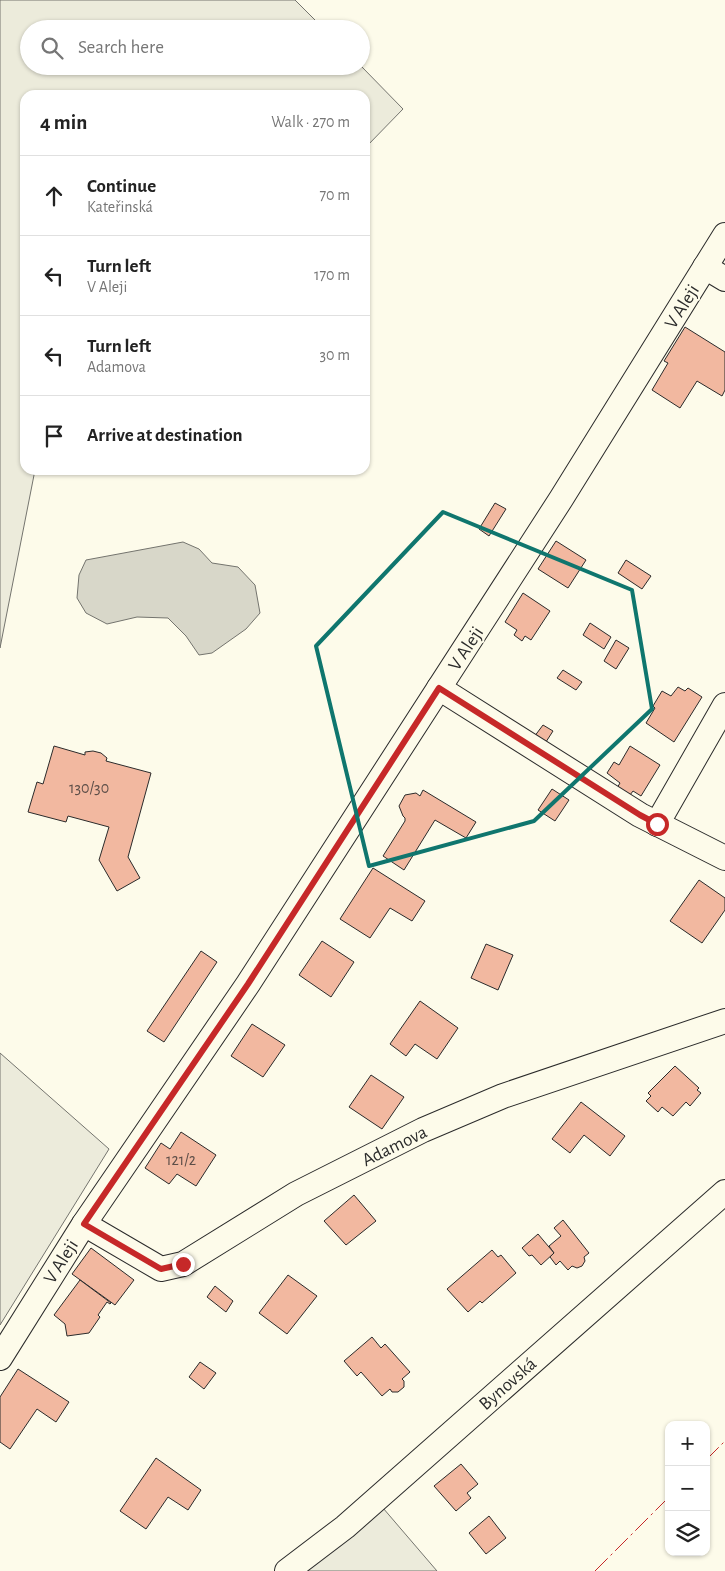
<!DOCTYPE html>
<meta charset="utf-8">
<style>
:root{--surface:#fff;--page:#f2f2f2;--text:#222;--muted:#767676;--line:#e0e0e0}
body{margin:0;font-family:"Alegreya Sans",sans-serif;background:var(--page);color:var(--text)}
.controls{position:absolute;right:15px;bottom:15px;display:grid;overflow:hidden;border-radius:10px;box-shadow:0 1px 4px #0004}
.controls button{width:45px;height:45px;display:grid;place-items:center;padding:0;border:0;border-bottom:1px solid var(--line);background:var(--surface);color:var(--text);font:25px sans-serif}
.stop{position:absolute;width:15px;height:15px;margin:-11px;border:4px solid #c62828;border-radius:50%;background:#fff}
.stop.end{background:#c62828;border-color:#fff;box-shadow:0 1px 5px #0008}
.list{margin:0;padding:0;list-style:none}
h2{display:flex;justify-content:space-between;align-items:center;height:65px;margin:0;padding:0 20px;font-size:21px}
h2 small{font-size:16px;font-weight:400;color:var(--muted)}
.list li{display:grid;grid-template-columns:32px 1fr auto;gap:15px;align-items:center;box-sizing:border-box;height:80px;padding:0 20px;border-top:1px solid var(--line)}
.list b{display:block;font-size:19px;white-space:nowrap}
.list p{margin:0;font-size:16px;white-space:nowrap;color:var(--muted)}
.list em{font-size:16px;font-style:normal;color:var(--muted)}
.icon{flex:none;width:28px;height:28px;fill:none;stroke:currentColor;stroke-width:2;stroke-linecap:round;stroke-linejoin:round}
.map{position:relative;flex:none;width:725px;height:1571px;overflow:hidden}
.search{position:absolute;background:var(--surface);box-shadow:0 1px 4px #0004;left:20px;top:20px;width:350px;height:55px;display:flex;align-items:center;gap:12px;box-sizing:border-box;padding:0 18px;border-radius:28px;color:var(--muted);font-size:19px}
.panel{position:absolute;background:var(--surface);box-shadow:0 1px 4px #0004;left:20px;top:90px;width:350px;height:385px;border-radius:15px}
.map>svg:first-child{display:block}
</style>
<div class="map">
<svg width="725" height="1571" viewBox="0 0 725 1571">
<rect width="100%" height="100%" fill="#fdfbea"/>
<g fill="#ecebdb" stroke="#74746e">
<polygon points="0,0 295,0 324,29 29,29 29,66 361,66 403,109 365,148 365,95 25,95 25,470 35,470 0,648"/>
<polygon points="0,1053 109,1149 0,1325"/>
<polygon points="383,1508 437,1571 302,1571"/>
</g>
<polygon fill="#d8d7c9" stroke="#74746e" points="183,542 199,549 212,563 238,567 255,585 260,613 246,629 212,653 199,655 186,636 168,618 137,617 107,624 86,613 77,598 79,575 86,560"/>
<g fill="#f2b8a0" stroke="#2b2b2b">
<polygon points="685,327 725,352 725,390 722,396 697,381 680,408 652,390 668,363 664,361"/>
<polygon points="495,503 506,509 489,536 479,529"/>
<polygon points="556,541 586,560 568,588 538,569"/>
<polygon points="626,560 651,576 642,589 618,573"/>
<polygon points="523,593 550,611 531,640 525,636 522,641 514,635 517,630 505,622"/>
<polygon points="590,623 611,637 604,649 583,635"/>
<polygon points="616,640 629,648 616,669 604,661"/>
<polygon points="563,670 582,682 576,690 557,678"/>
<polygon points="678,687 685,691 688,688 702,697 674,742 646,723 655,708 653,706 662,691 671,696"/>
<polygon points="543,725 553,731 544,745 534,737"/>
<polygon points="54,746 85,755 85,752 93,751 101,753 107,758 106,761 151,773 128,857 140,878 117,891 99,860 109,827 68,816 66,822 28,812 37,782 43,784"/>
<polygon points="630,746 660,765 641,796 633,791 630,795 617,788 620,783 607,773 614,762 619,765"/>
<polygon points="552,789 569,800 555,821 538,810"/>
<polygon points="423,790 476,822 466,838 435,820 404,870 383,856 405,821 405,818 403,816 399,806 405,795 416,793 420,796"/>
<polygon points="373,868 425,901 412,921 390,908 370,938 340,919"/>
<polygon points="699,880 725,898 725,910 702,943 670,921"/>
<polygon points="322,941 354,962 331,997 299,975"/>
<polygon points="486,944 513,955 498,990 471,978"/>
<polygon points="201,951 217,962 164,1042 147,1031"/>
<polygon points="420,1001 458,1028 437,1059 415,1044 406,1056 390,1044"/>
<polygon points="252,1024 285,1045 263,1077 231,1056"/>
<polygon points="675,1066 699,1088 697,1090 701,1093 690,1106 686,1102 673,1116 662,1107 658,1112 646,1101 651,1096 648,1093"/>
<polygon points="371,1075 404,1097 382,1129 349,1107"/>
<polygon points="581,1102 625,1136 610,1156 584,1135 570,1153 552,1139"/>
<polygon points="181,1132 216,1155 196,1186 177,1174 169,1184 145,1168 161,1143 170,1149"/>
<polygon points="354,1195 376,1221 346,1245 324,1221"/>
<polygon points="563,1220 589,1253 584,1257 585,1261 582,1266 577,1268 572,1266 568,1270 560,1261 556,1265 550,1257 554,1253 549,1246 561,1236 554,1228"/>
<polygon points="538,1234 554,1253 541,1265 532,1255 529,1256 522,1248"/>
<polygon points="91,1248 134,1280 115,1305 72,1274"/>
<polygon points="492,1250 498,1257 501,1255 516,1273 482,1303 480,1301 468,1312 447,1289"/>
<polygon points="288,1275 317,1296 287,1334 259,1313"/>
<polygon points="80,1280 111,1303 110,1304 107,1302 98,1315 100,1317 89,1333 67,1336 65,1324 54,1315"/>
<polygon points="215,1286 233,1301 226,1312 207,1297"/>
<polygon points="372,1337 381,1348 385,1344 410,1372 402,1379 404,1381 404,1387 398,1392 392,1392 390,1389 382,1396 361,1372 357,1376 344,1361"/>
<polygon points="200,1362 216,1373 204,1389 189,1377"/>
<polygon points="18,1369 69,1402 56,1422 37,1409 10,1449 0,1442 0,1397"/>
<polygon points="156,1458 201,1490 188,1510 168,1497 146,1529 120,1511"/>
<polygon points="461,1464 478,1484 467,1493 471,1498 456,1511 434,1486"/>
<polygon points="489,1516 506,1538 486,1554 469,1533"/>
</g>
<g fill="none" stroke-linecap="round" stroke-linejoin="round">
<defs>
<g id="minor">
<polyline points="705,267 725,279"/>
<polyline points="439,688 640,815 725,858"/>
<polyline points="657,824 725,705"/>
<polyline points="84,1224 161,1269 183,1264 296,1194 423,1130 503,1096 725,1021"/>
<polyline points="0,1358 84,1224 248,984 561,499 725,235"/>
<polyline points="287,1571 345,1527 725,1192"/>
</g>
</defs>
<use href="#minor" stroke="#2b2b2b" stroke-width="26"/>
<use href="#minor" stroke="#fdfbea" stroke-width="24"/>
<g stroke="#c62828" stroke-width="1" stroke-dasharray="18 4 2.5 4" stroke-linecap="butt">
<polyline points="706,1460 725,1441"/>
<polyline points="595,1571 669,1497"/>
</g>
</g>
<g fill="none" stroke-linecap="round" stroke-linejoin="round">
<polyline stroke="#c62828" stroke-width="6" points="183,1264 161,1269 84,1224 248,984 439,688 640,815 657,824"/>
</g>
<path fill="none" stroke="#0f766e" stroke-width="4" stroke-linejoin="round" d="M443 512 632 590 652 709 534 821 369 866 316 646Z"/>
<g text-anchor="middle" stroke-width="4" stroke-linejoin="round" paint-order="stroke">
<g font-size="16" fill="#5d4e48">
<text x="89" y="793">130/30</text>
<text x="181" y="1165">121/2</text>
</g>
<g font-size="19" fill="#2b2b2b" stroke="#fdfbea">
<text transform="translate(681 306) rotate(-58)" y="7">V Aleji</text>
<text transform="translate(465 648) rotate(-57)" y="7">V Aleji</text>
<text transform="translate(394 1145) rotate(-26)" y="7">Adamova</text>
<text transform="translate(60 1261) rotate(-58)" y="7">V Aleji</text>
<text transform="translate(507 1383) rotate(-41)" y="7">Bynovská</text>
</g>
</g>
</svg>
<div class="controls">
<button>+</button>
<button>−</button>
<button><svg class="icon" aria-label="layers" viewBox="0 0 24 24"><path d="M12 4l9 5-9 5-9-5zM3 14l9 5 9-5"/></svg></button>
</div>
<div class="stop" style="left:657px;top:824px"></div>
<div class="stop end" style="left:183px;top:1264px"></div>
<div class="search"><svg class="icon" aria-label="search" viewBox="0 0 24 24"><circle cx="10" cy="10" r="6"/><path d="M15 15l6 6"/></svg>Search here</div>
<section class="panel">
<h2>4 min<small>Walk · 270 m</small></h2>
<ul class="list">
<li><svg class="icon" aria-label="ahead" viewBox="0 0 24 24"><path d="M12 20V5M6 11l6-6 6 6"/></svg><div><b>Continue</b><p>Kateřinská</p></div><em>70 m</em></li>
<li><svg class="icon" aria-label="left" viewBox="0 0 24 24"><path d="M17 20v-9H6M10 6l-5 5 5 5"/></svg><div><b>Turn left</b><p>V Aleji</p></div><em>170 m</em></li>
<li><svg class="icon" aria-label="left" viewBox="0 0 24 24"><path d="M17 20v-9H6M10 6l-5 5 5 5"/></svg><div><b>Turn left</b><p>Adamova</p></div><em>30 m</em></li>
<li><svg class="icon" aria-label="arrive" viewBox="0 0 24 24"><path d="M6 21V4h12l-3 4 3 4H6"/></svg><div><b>Arrive at destination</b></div></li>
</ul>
</section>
</div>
